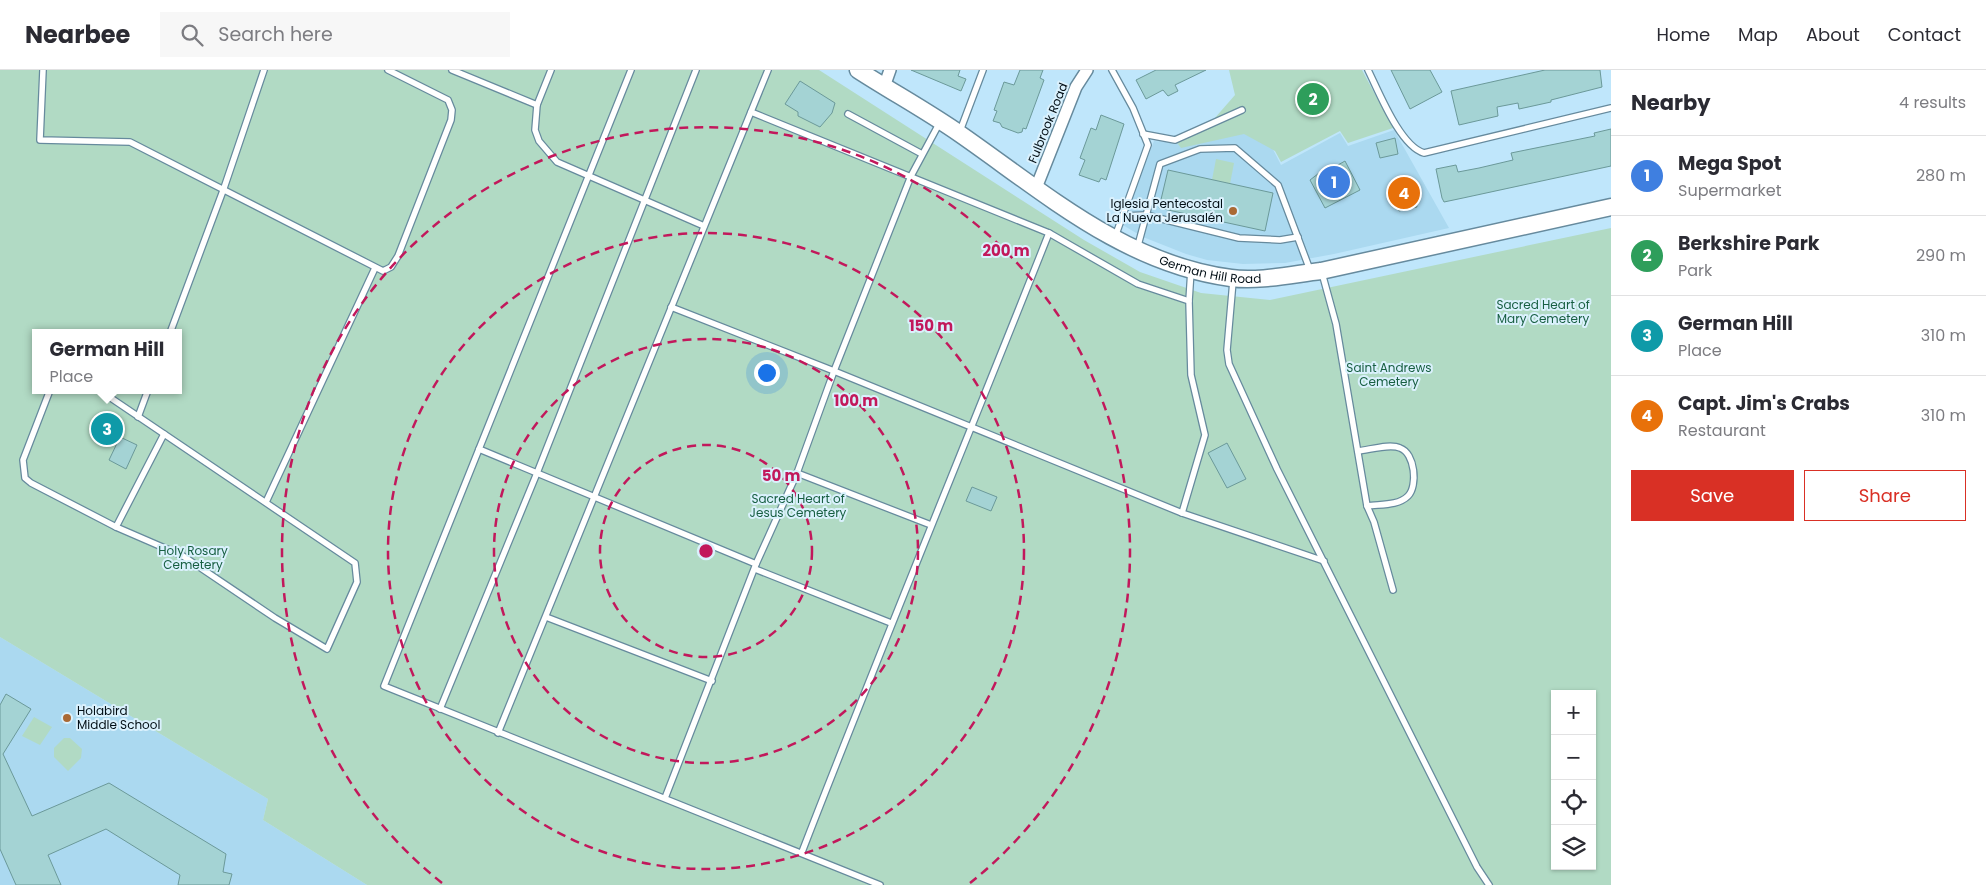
<!DOCTYPE html>
<meta charset="utf-8">
<style>
:root{--surface:#fff;--page:#f7f7f7;--text:#2b2b33;--muted:#7c7c81;--line:#e1e1e2;--accent:#d93025}
body{margin:0;font-family:Poppins,sans-serif;background:var(--page);color:var(--text)}
.controls{position:absolute;right:15px;bottom:15px;display:grid;overflow:hidden;border-radius:0px;box-shadow:0 1px 4px #0004}
.controls button{width:45px;height:45px;display:grid;place-items:center;padding:0;border:0;border-bottom:1px solid var(--line);background:var(--surface);color:var(--text);font:25px sans-serif}
.you{position:absolute;left:766px;top:302px;width:18px;height:18px;margin:-12px;border:4px solid #fff;border-radius:50%;background:#1a73e8;box-shadow:0 0 0 8px #1a73e833}
.badge{display:grid;place-items:center;width:32px;height:32px;border-radius:50%;background:var(--accent);color:#fff;font-size:16px;font-weight:700}
.pin{position:absolute;translate:-50% -50%;border:2px solid #fff;box-shadow:0 1px 5px #0006}
.popup{position:absolute;left:32px;top:259px;width:150px;height:65px;box-sizing:border-box;display:grid;place-content:center;border-radius:0px;background:var(--surface);filter:drop-shadow(0 1px 4px #0005);font-size:16px;white-space:nowrap;color:var(--muted)}
.popup b{font-size:19px;color:var(--text)}
.popup::after{content:'';position:absolute;left:50%;top:100%;margin-left:-10px;border:10px solid transparent;border-top-color:var(--surface)}
.list{margin:0;padding:0;list-style:none}
h2{display:flex;justify-content:space-between;align-items:center;height:65px;margin:0;padding:0 20px;font-size:21px}
h2 small{font-size:16px;font-weight:400;color:var(--muted)}
.list li{display:grid;grid-template-columns:32px 1fr auto;gap:15px;align-items:center;box-sizing:border-box;height:80px;padding:0 20px;border-top:1px solid var(--line)}
.list b{display:block;font-size:19px;white-space:nowrap}
.list p{margin:0;font-size:16px;white-space:nowrap;color:var(--muted)}
.list em{font-size:16px;font-style:normal;color:var(--muted)}
.actions{display:flex;gap:10px;padding:15px 20px}
.actions a{flex:1;padding:11px 0;border:1px solid var(--accent);border-radius:0px;text-align:center;font-size:18px;color:var(--accent)}
.actions .main{background:var(--accent);color:#fff}
.icon{flex:none;width:28px;height:28px;fill:none;stroke:currentColor;stroke-width:2;stroke-linecap:round;stroke-linejoin:round}
.map{position:relative;flex:none;width:1611px;height:815px;overflow:hidden}
header{display:flex;align-items:center;gap:30px;box-sizing:border-box;height:70px;padding:0 25px;background:var(--surface);border-bottom:1px solid var(--line)}
header strong{font-size:24px}
nav{display:flex;gap:28px;margin-inline-start:auto;font-size:18px}
.search{width:350px;height:45px;background:var(--page);display:flex;align-items:center;gap:12px;box-sizing:border-box;padding:0 18px;border-radius:0px;color:var(--muted);font-size:19px}
main{display:flex}
aside{flex:1;background:var(--surface)}
.map>svg:first-child{display:block}
</style>
<header>
<strong>Nearbee</strong>
<div class="search"><svg class="icon" aria-label="search" viewBox="0 0 24 24"><circle cx="10" cy="10" r="6"/><path d="M15 15l6 6"/></svg>Search here</div>
<nav><a>Home</a><a>Map</a><a>About</a><a>Contact</a></nav>
</header>
<main>
<div class="map">
<svg width="1611" height="815" viewBox="0 0 1611 815">
<rect width="100%" height="100%" fill="#bfe6fb"/>
<g fill="#abd9f0">
<polygon points="1258,50 1281,95 1340,63 1348,76 1394,60 1449,158 1334,184 1285,193 1243,194 1207,190 1186,184 1143,167 1121,154 1154,71 1178,73"/>
<polygon points="0,567 268,729 263,750 367,815 0,815"/>
</g>
<g fill="#b1dac4" fill-rule="evenodd">
<path d="M0 0H819L1084 170 1140 202 1201 223 1270 230 1611 158V815H367L263 750 268 729 0 567ZM36 263H178V320H36ZM1555 624H1592V796H1555Z"/>
<polygon points="1229,0 1362,0 1393,58 1348,73 1340,61 1281,92 1275,81 1244,64 1181,78 1174,69 1214,49 1235,25"/>
<polygon points="1216,89 1234,93 1230,114 1212,110"/>
<polygon points="34,647 52,657 40,675 22,666"/>
<polygon points="64,668 70,668 82,679 81,688 68,701 54,687 54,678"/>
</g>
<g fill="#a4d3d4" stroke="#6b9999">
<polygon points="911,0 960,0 958,6 966,9 961,21"/>
<polygon points="1020,0 1043,0 1040,8 1044,10 1026,59 1023,58 1022,62 1018,63 1002,57 1000,53 993,51 997,41 994,40 1004,12 1014,15"/>
<polygon points="1156,0 1206,0 1175,15 1178,21 1168,26 1163,20 1146,29 1136,10"/>
<polygon points="1391,0 1430,0 1442,22 1410,39"/>
<polygon points="1545,0 1600,0 1602,17 1551,30 1551,32 1519,39 1518,33 1497,37 1498,46 1459,55 1451,21"/>
<polygon points="800,11 835,33 832,43 820,57 798,46 798,42 785,34"/>
<polygon points="1101,45 1124,54 1106,110 1101,108 1099,112 1079,105 1085,90 1080,88 1091,58 1096,60"/>
<polygon points="1611,59 1611,96 1463,128 1444,132 1442,128 1436,99 1456,95 1458,102 1479,98 1513,90 1511,83 1595,66 1594,63"/>
<polygon points="1395,68 1398,84 1380,88 1376,73"/>
<polygon points="1345,91 1360,120 1325,138 1310,110 1327,97 1329,100"/>
<polygon points="1168,100 1273,123 1265,161 1159,138"/>
<polygon points="1404,109 1405,113 1412,111 1417,137 1399,141 1391,112"/>
<polygon points="120,367 137,375 126,399 109,390"/>
<polygon points="1227,373 1246,409 1227,418 1208,383"/>
<polygon points="972,417 997,427 991,441 966,431"/>
<polygon points="6,624 31,639 3,684 32,746 109,713 226,784 223,802 232,804 229,815 178,815 180,805 106,759 48,785 61,815 16,815 0,779 0,635"/>
</g>
<g fill="none" stroke-linecap="round" stroke-linejoin="round">
<defs>
<g id="lane">
<polyline points="43,0 40,70 130,72 383,201 391,197 398,186 451,50 452,40 448,30 388,0"/>
<polyline points="452,0 537,35"/>
<polyline points="551,0 537,35 535,60 539,71 557,92 704,156"/>
<polyline points="631,0 384,616 880,815"/>
<polyline points="1112,0 1133,38 1148,75 1115,167"/>
<path d="M1368 0C1379 22 1400 76 1424 83L1611 38"/>
<path d="M751 42 1049 163C967 370 882 575 802 782"/>
<polyline points="848,44 922,84"/>
<polyline points="960,61 983,0"/>
<polyline points="1143,64 1175,70 1242,40"/>
<polyline points="1123,146 1146,145 1239,168 1280,170 1298,167"/>
<polyline points="1049,163 1138,214 1189,231 1191,305 1205,365 1182,443"/>
<polyline points="1137,179 1160,94 1200,79 1235,78 1278,115 1310,200"/>
<polyline points="1322,203 1336,254 1367,436 1374,452 1393,520"/>
<polyline points="1233,211 1227,280 1229,294 1277,399 1477,797 1489,815"/>
<polyline points="1189,231 1191,200"/>
<polyline points="671,237 834,301 1182,443 1324,491"/>
<polyline points="170,263 224,118 264,0"/>
<polyline points="50,320 23,390 25,408 31,413 116,457 183,486 275,548 327,579 357,512 355,493 99,320"/>
<polyline points="138,347 148,320"/>
<polyline points="479,379 756,494"/>
<path d="M1358 381C1369 380 1390 373 1400 378 1415 383 1418 416 1408 426 1398 436 1380 434 1367 436"/>
<polyline points="797,403 931,455"/>
<polyline points="266,432 375,198"/>
<polyline points="116,457 164,364"/>
<polyline points="755,499 891,553"/>
<polyline points="546,547 712,611"/>
<polyline points="440,639 537,403 696,0"/>
<polyline points="498,663 768,0"/>
<polyline points="665,728 756,494 797,403 834,301 911,106 940,52"/>
</g>
<g id="street">
<polyline points="884,17 890,0"/>
<polyline points="1036,118 1076,17 1087,0"/>
</g>
<g id="secondary">
<path id="s1" d="M858 0C892 22 927 41 960 64 1045 123 1125 194 1231 208 1258 212 1294 204 1321 201L1611 137"/>
</g>
</defs>
<use href="#lane" stroke="#668a9d" stroke-width="8"/>
<use href="#street" stroke="#668a9d" stroke-width="14"/>
<use href="#secondary" stroke="#668a9d" stroke-width="19"/>
<use href="#lane" stroke="#fff" stroke-width="5.5"/>
<use href="#street" stroke="#fff" stroke-width="11"/>
<use href="#secondary" stroke="#fff" stroke-width="16"/>
</g>
<g fill="none" stroke="#c2185b" stroke-width="2.5" stroke-dasharray="9 6">
<circle cx="706" cy="481" r="106"/>
<circle cx="706" cy="481" r="212"/>
<circle cx="706" cy="481" r="318"/>
<path d="M442 813A424 424 0 1 1 970 813"/>
</g>
<g fill="#aa6934" stroke="#daf1fd" stroke-width="2">
<circle cx="1233" cy="141" r="5"/>
<circle cx="67" cy="648" r="5"/>
</g>
<g text-anchor="middle" stroke-width="4" stroke-linejoin="round" paint-order="stroke">
<g font-size="12" fill="#020e15" stroke="#daf1fd">
<text transform="translate(1048 53) rotate(-68)" y="4">Fulbrook Road</text>
<text dy="4" stroke="none"><textPath href="#s1" startOffset="409">German Hill Road</textPath></text>
</g>
<g font-size="12" fill="#020e15" stroke="#daf1fd" text-anchor="end">
<text x="1223" y="138">Iglesia Pentecostal<tspan x="1223" dy="14">La Nueva Jerusalén</tspan></text>
<text x="77" y="645" text-anchor="start">Holabird<tspan x="77" dy="14">Middle School</tspan></text>
</g>
<g font-size="12" fill="#185f42" stroke="#daf1fd">
<text x="1543" y="239">Sacred Heart of<tspan x="1543" dy="14">Mary Cemetery</tspan></text>
<text x="1389" y="302">Saint Andrews<tspan x="1389" dy="14">Cemetery</tspan></text>
<text x="798" y="433">Sacred Heart of<tspan x="798" dy="14">Jesus Cemetery</tspan></text>
<text x="193" y="485">Holy Rosary<tspan x="193" dy="14">Cemetery</tspan></text>
</g>
</g>
<circle cx="706" cy="481" r="8" fill="#c2185b" stroke="#daf1fd" stroke-width="2.5"/>
<g font-size="15" text-anchor="middle" font-weight="bold" fill="#c2185b" stroke="#daf1fd" stroke-width="4" stroke-linejoin="round" paint-order="stroke">
<text x="1006" y="186">200 m</text>
<text x="931" y="261">150 m</text>
<text x="856" y="336">100 m</text>
<text x="781" y="411">50 m</text>
</g>
</svg>
<div class="controls">
<button>+</button>
<button>−</button>
<button><svg class="icon" aria-label="locate" viewBox="0 0 24 24"><circle cx="12" cy="12" r="6"/><path d="M12 2v4M12 18v4M2 12h4M18 12h4"/></svg></button>
<button><svg class="icon" aria-label="layers" viewBox="0 0 24 24"><path d="M12 4l9 5-9 5-9-5zM3 14l9 5 9-5"/></svg></button>
</div>
<div class="you"></div>
<div class="pin badge" style="left:1334px;top:112px;background:#3f7fe0">1</div>
<div class="pin badge" style="left:1313px;top:29px;background:#2e9e5b">2</div>
<div class="pin badge" style="left:107px;top:359px;background:#0f9aa8">3</div>
<div class="popup"><b>German Hill</b>Place</div>
<div class="pin badge" style="left:1404px;top:123px;background:#e8710a">4</div>
</div>
<aside>
<h2>Nearby<small>4 results</small></h2>
<ul class="list">
<li><span class="badge" style="background:#3f7fe0">1</span><div><b>Mega Spot</b><p>Supermarket</p></div><em>280 m</em></li>
<li><span class="badge" style="background:#2e9e5b">2</span><div><b>Berkshire Park</b><p>Park</p></div><em>290 m</em></li>
<li><span class="badge" style="background:#0f9aa8">3</span><div><b>German Hill</b><p>Place</p></div><em>310 m</em></li>
<li><span class="badge" style="background:#e8710a">4</span><div><b>Capt. Jim's Crabs</b><p>Restaurant</p></div><em>310 m</em></li>
</ul>
<div class="actions"><a class="main">Save</a><a>Share</a></div>
</aside>
</main>
